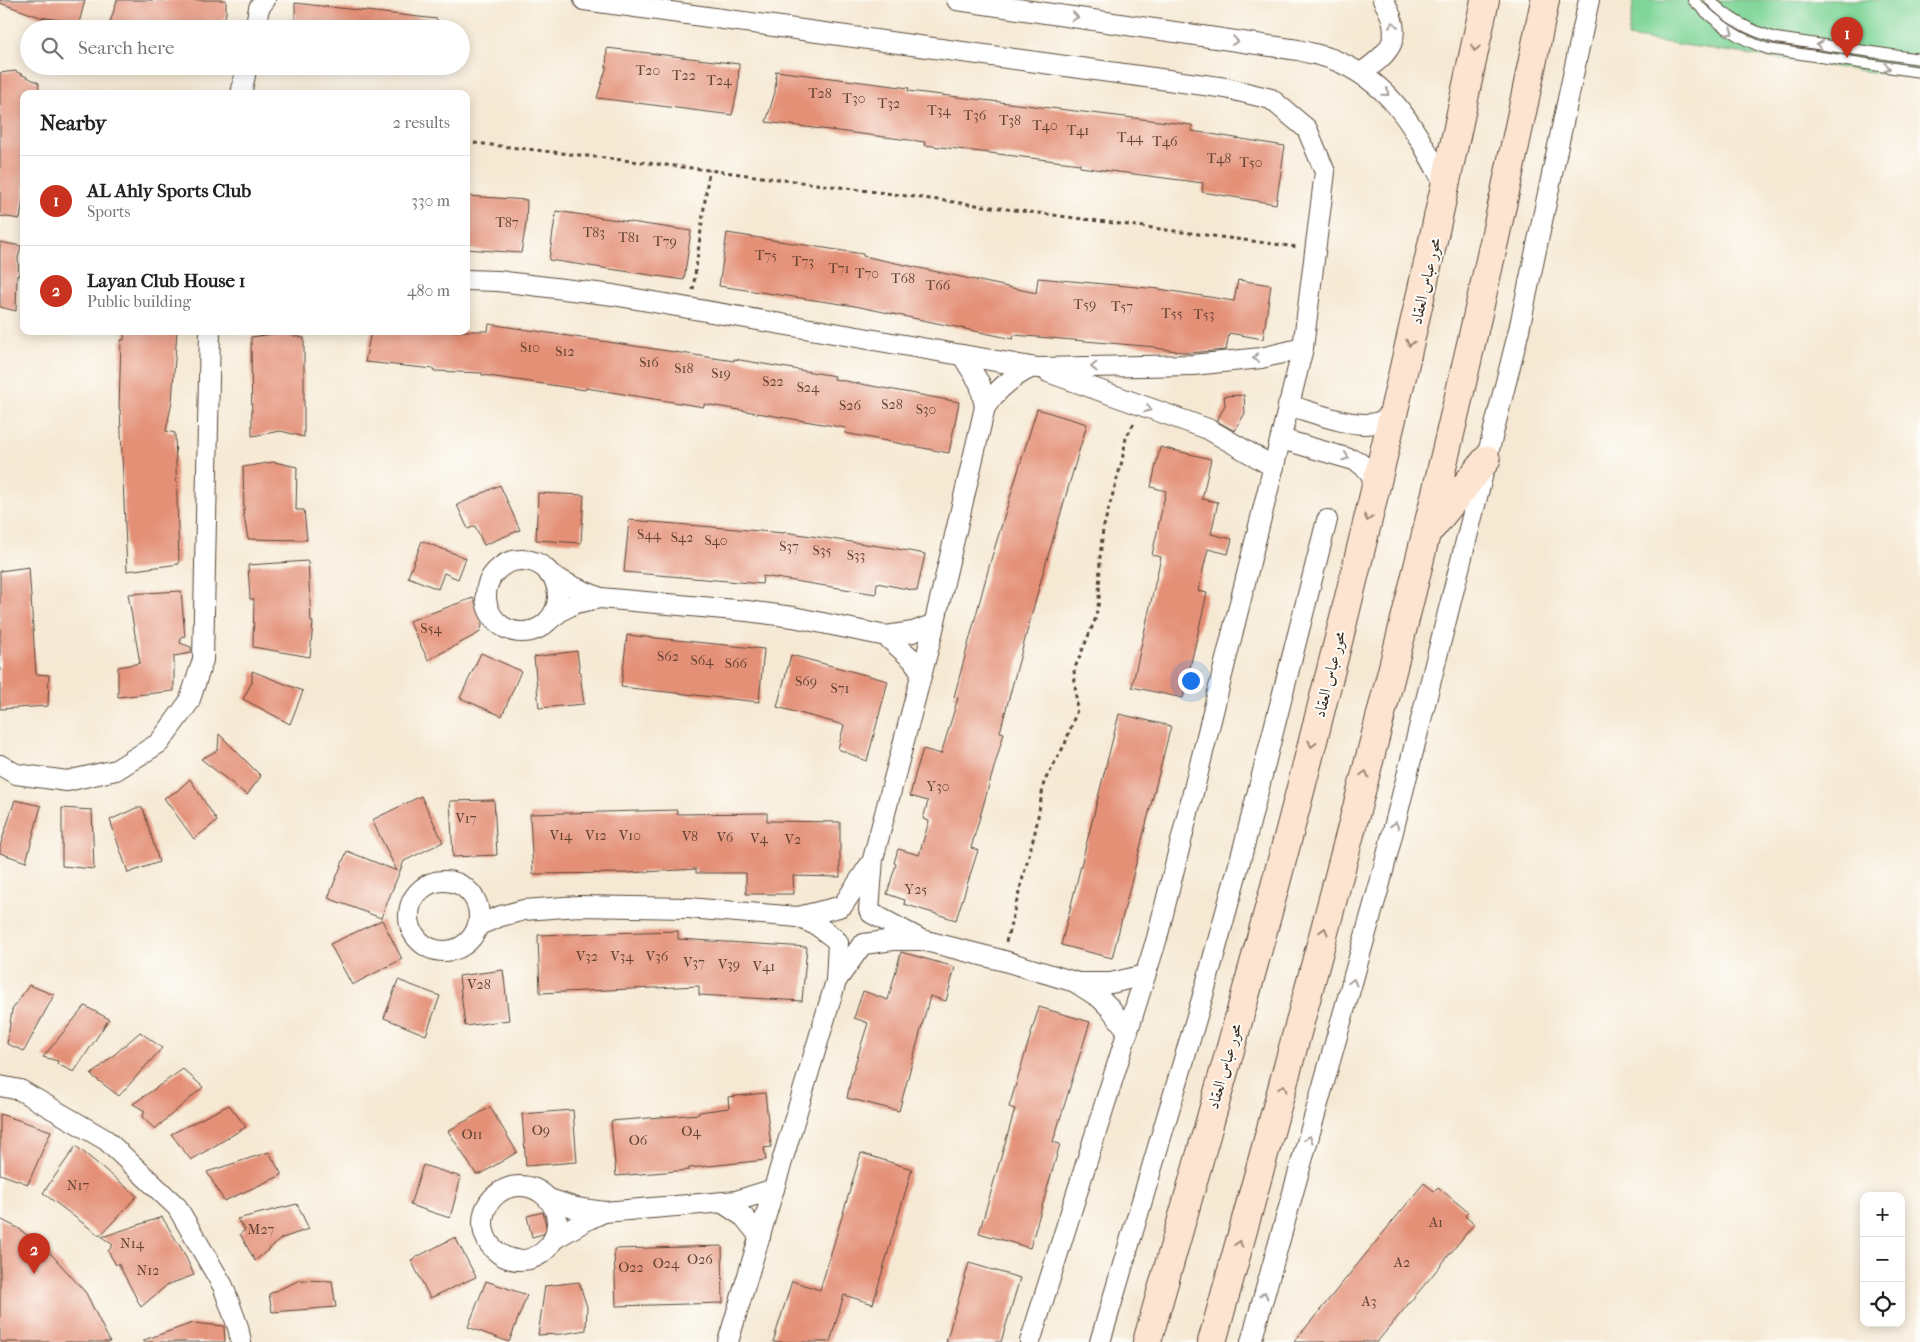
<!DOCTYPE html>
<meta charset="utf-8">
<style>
:root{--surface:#fff;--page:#f2f2f2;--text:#222;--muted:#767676;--line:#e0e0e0;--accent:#c8321e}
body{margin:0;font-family:"IM FELL French Canon",Amiri,serif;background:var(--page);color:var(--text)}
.controls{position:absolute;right:15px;bottom:15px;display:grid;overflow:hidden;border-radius:10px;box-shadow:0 2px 12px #0003}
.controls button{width:45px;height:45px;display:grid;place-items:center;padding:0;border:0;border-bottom:1px solid var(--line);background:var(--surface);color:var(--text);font:25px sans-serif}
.you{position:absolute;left:1190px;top:680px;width:18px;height:18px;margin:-12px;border:4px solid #fff;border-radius:50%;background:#1a73e8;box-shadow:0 0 0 8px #1a73e833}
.badge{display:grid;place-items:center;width:32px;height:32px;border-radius:50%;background:var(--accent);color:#fff;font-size:16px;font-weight:700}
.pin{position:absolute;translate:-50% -41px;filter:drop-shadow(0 1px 2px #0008)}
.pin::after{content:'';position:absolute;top:26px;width:18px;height:15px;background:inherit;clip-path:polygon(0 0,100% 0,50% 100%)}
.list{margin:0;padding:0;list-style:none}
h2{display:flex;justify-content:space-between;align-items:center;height:65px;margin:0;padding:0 20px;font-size:21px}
h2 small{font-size:16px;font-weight:400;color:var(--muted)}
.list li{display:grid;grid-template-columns:32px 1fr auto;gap:15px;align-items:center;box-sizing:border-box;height:90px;padding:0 20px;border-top:1px solid var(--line)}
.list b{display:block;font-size:19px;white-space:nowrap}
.list p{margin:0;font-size:16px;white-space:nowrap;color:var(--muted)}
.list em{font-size:16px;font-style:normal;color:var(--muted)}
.icon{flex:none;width:28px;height:28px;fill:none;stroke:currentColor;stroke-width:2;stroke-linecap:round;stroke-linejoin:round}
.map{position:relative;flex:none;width:1920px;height:1342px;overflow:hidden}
.search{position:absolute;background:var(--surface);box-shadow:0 2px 12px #0003;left:20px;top:20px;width:450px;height:55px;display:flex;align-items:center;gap:12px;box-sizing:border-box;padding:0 18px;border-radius:28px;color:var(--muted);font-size:19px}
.panel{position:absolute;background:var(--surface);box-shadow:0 2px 12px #0003;left:20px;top:90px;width:450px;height:245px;border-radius:10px}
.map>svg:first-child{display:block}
</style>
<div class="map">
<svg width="1920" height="1342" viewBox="0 0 1920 1342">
<rect width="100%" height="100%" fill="#fdfcf7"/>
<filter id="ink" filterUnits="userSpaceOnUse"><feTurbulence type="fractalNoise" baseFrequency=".02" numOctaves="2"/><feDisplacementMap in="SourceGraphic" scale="10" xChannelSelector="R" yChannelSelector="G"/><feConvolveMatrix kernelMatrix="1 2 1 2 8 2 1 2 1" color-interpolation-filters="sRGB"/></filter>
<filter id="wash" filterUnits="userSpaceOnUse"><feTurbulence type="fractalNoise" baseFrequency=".0096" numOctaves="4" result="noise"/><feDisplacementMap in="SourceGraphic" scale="20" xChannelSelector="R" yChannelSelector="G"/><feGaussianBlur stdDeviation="1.12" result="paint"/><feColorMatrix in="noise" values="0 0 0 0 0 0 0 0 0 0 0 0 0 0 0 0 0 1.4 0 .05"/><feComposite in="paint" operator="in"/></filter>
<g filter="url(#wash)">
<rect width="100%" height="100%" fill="#f6e9d4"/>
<polygon fill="#7fd598" stroke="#5d805b" points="1634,0 1920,0 1920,79 1628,37"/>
<g id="blocks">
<g fill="#e49077">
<polygon points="0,0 85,0 79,23 40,17 0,3"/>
<polygon points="117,0 226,0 226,13 222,29 108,29"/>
<polygon points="295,3 437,19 437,29 295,29"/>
<polygon points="607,48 739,64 738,88 732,115 597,98 606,69"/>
<polygon points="15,71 39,83 38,94 24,94 24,194 20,219 0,216 0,73"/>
<polygon points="776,71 909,88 908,91 1192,125 1192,131 1285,146 1276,204 1202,192 1203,183 1080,167 1080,164 924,145 925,142 766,122 775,92"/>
<polygon points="467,196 527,200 526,224 521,253 466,249"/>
<polygon points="556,211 691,231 684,280 549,260"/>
<polygon points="727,233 863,254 863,256 1036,293 1038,278 1159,289 1234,301 1238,280 1271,285 1263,339 1229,333 1226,350 1188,353 1156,348 1156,347 1014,335 1013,339 855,306 719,286"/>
<polygon points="0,242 21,246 18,258 19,276 17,275 16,311 0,307"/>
<polygon points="489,324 734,361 734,359 835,376 834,379 959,402 949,453 845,433 846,428 704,404 704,407 586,388 585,390 482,375 482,373 434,371 434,369 365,362 371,331 488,331"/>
<polygon points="124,331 177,331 172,401 166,431 175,433 179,564 127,571 120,409 119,409 121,340 124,340"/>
<polygon points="281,333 304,338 304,437 281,431 252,436 251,337"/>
<polygon points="1244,395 1245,413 1235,431 1217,421 1225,405 1224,396"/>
<polygon points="1037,409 1087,424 1043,573 1013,683 1000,732 1004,733 971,848 978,850 956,920 904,904 905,900 887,894 896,864 894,863 898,849 919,855 929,821 923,819 928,801 910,796 915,775 923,749 941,754 958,698 954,697 990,563"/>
<polygon points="1160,447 1211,459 1202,499 1218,502 1211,534 1232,539 1228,554 1208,549 1198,591 1207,593 1183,698 1132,687 1161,557 1152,555 1166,491 1151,487"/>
<polygon points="274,462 297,467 296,510 304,510 307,540 248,539 243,511 244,511 243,467"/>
<polygon points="500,485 520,530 484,545 475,526 468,529 457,505"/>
<polygon points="538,493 584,495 581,543 536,540"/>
<polygon points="629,520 784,533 784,532 892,548 925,554 917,591 877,583 876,594 763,576 762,584 624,572"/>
<polygon points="422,541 466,558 458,579 444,573 438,589 408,577"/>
<polygon points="308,561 311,622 313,622 310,657 253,647 254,599 250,599 248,565"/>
<polygon points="29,567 36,674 49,675 48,706 0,709 0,571"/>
<polygon points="181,591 185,637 182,636 180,643 191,647 191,653 174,656 174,691 118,697 118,667 140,663 128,594"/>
<polygon points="473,598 482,617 482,626 479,633 428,660 409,621"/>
<polygon points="627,635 764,649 759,702 621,687"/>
<polygon points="577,651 584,704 539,708 534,657"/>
<polygon points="481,653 521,671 502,716 460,698"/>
<polygon points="791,655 888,681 867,761 838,749 844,725 777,707"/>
<polygon points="252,671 303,691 290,724 243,699 252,682"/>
<polygon points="1119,714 1171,726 1112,958 1061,945"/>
<polygon points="219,734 261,776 247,795 201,759 218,750"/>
<polygon points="190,779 217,821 194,839 164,798 177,791"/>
<polygon points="421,796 443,842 404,861 381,918 328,898 347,851 397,871 372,820"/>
<polygon points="15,800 41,806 26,862 0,853 0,846"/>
<polygon points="494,800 497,855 453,857 450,801"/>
<polygon points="62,808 92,810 94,869 62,866"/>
<polygon points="136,808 143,808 159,862 128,873 110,820"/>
<polygon points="677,810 677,814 767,813 767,821 840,822 840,877 793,876 794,894 746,894 746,873 696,873 696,869 627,873 533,874 530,814"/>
<polygon points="382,920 402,959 352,985 330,944"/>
<polygon points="678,931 678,939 807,947 802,1001 699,995 699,986 540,993 538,935"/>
<polygon points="901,952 955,967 946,1001 930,996 899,1111 847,1098 852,1074 868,1023 854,1018 863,991 888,1000"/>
<polygon points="503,970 509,1020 465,1026 459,976"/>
<polygon points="398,980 440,996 426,1035 384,1018"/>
<polygon points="29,985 54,995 24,1051 7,1044 12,1010"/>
<polygon points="85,1006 109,1019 74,1072 57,1064 58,1061 43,1057"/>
<polygon points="1039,1007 1090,1022 1053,1142 1060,1144 1030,1248 979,1233 1015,1109 1009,1107"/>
<polygon points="140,1032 162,1048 119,1096 91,1075"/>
<polygon points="183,1069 203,1087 155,1129 142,1117 145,1111 133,1104"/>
<polygon points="765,1093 771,1147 764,1148 766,1160 689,1168 689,1170 616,1176 611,1121 699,1114 699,1112 729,1108 728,1097"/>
<polygon points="229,1105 246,1127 191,1160 171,1134"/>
<polygon points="490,1107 517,1152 481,1174 476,1174 448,1131"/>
<polygon points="573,1110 577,1162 526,1166 522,1114"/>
<polygon points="0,1114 51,1131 28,1184 0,1174"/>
<polygon points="76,1146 137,1196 100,1236 43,1193"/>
<polygon points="269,1152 282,1175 224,1201 207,1172"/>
<polygon points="861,1153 912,1169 873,1304 844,1295 830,1342 773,1342 792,1281 820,1290"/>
<polygon points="423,1165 461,1177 450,1218 410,1205"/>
<polygon points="1424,1183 1434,1191 1438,1187 1468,1212 1465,1216 1474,1224 1440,1266 1377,1342 1294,1342"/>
<polygon points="297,1204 309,1229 282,1238 255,1261 240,1234 245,1230 237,1219"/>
<polygon points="543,1212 547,1230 543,1234 532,1237 527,1216"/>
<polygon points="162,1217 184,1253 194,1275 167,1285 141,1307 118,1263 116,1265 108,1251 113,1245 102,1237"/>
<polygon points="0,1219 18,1228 52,1255 86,1293 110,1342 0,1342"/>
<polygon points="455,1237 476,1277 430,1298 411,1260"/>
<polygon points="722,1246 723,1303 616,1306 614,1249"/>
<polygon points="969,1263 1020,1278 1001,1342 946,1342"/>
<polygon points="300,1280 332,1281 336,1307 272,1312 269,1294"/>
<polygon points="486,1281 527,1295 509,1342 468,1327"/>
<polygon points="579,1282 587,1307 586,1330 562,1334 538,1335 545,1286"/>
<polygon points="193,1323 224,1326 225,1342 144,1342 144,1340"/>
</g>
</g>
</g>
<g filter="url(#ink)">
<use href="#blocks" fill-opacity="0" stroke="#574739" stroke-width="1"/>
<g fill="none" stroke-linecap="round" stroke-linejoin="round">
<defs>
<g id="service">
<path d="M1693 0C1716 23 1738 39 1768 49L1920 72"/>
<path d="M1710 0C1728 19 1751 31 1776 38L1920 59"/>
</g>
<g id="minor">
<polyline points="584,0 1226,88 1271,99 1307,129 1325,172 1303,348 1157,938 1030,1342"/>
<path d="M957 0 1298 50C1309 53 1321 55 1332 59 1395 84 1416 132 1446 187"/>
<polyline points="255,29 259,8 265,0"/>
<path d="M1361 73C1392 52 1405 36 1383 0"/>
<polyline points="241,94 247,66"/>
<polyline points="466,280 498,281 613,295 1037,368 1193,365 1261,358 1303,348"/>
<polyline points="962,355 980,384 985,407"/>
<polyline points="1048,372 1208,429 1274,467"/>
<path d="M1288 405C1313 412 1350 428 1376 423 1382 421 1388 418 1394 416"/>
<polyline points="1281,439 1357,461 1368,470 1376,483"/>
<circle cx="522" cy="596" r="36"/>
<polyline points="549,574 574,587 600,598"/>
<polyline points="549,620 562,610 576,603 600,598 747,611 793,617 886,636 913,632 934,624"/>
<polyline points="886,636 912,659 922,673"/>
<polyline points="0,765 16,774 67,781 116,770 159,743 189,702 203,660 210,331"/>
<circle cx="444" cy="916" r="35"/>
<polyline points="843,905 869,866"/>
<path d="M869 910 873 859 931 638 985 407C998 388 1013 376 1033 367"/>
<polyline points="871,913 918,938"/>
<polyline points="798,917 818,926 835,939"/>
<polyline points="479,925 501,916 524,910 579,906 688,908 798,917 839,907"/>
<polyline points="864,944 893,940 922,940 1001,960 1075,982 1100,998 1110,1008 1128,1031"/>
<polyline points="836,981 861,946"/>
<polyline points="1077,983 1111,983 1145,975"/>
<polyline points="0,1086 20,1090 106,1140 177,1207 223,1286 238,1327 241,1342"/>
<circle cx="520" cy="1223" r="37"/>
<polyline points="549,1199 576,1208 604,1212 736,1201 774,1189"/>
<polyline points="723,1203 744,1217 760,1237"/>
<polyline points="554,1239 587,1220 604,1212"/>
<polyline points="728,1342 836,981 838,942"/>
<polyline points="1100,1342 1202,999 1244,846 1327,520"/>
<polyline points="1251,1342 1380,883 1519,330 1589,0"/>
</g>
<g id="secondary">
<polyline points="1432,527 1486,460"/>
<path d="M1147 1342C1201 1153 1256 963 1305 772 1371 516 1431 259 1485 0"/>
<path d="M1212 1342C1336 898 1455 452 1545 0"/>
</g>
</defs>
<use href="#service" stroke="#574739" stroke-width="12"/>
<use href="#minor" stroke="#574739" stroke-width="22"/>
<use href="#secondary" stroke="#574739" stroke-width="30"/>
<g stroke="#574739" stroke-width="3" stroke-dasharray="4 4" stroke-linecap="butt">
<polyline points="466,142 709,170 1297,247"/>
<polyline points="693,290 709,170"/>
<polyline points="1006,942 1036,828 1044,782 1065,744 1077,710 1074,670 1095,620 1099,601 1100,557 1103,529 1122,461 1126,438 1135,421"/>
</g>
<use href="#service" stroke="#fff" stroke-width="10"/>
<use href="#minor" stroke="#fff" stroke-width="20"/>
<use href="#secondary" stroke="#fde4d1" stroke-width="28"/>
</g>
<defs><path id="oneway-chevron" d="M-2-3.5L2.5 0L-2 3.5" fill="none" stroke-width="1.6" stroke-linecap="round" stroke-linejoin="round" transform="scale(1.25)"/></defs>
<g stroke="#a79f9a">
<use href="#oneway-chevron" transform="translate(1075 17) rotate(8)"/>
<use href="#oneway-chevron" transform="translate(1393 25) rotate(-97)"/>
<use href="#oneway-chevron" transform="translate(1730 32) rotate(32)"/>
<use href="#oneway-chevron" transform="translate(1235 41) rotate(8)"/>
<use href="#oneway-chevron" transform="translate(1820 45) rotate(-172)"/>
<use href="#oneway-chevron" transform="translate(1887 68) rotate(8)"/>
<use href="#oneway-chevron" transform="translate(1386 93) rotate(40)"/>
<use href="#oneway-chevron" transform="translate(1256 358) rotate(171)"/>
<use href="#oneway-chevron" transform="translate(1094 367) rotate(179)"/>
<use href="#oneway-chevron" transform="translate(1148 409) rotate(19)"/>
<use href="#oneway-chevron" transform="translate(1346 457) rotate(18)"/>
<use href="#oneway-chevron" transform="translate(1395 825) rotate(-76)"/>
<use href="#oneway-chevron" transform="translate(1353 982) rotate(-74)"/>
<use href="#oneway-chevron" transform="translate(1309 1139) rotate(-74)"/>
<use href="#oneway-chevron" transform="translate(1264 1295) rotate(-74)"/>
</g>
<g stroke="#9c8778">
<use href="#oneway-chevron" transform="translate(1475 48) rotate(102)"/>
<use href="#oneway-chevron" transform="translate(1410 343) rotate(103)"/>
<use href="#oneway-chevron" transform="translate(1368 518) rotate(104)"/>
<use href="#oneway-chevron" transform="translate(1312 744) rotate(104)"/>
<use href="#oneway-chevron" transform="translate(1365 774) rotate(-75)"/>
<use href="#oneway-chevron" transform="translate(1324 931) rotate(-75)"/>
<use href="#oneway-chevron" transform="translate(1283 1088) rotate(-74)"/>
<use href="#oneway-chevron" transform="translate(1239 1244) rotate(-74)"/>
</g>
</g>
<g text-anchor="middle" stroke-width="4" stroke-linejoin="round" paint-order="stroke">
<g font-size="14" fill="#654434">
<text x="648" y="75">T20</text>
<text x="684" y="80">T22</text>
<text x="719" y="85">T24</text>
<text x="820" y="98">T28</text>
<text x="854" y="103">T30</text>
<text x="889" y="108">T32</text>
<text x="939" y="115">T34</text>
<text x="975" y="120">T36</text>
<text x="1010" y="125">T38</text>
<text x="1045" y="130">T40</text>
<text x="1078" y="135">T41</text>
<text x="1130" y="142">T44</text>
<text x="1165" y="146">T46</text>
<text x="1219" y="163">T48</text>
<text x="1251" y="167">T50</text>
<text x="507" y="227">T87</text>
<text x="594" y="237">T83</text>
<text x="629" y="242">T81</text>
<text x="665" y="246">T79</text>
<text x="766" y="260">T75</text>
<text x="803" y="266">T73</text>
<text x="839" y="273">T71</text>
<text x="867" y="278">T70</text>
<text x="903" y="283">T68</text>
<text x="938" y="290">T66</text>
<text x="1085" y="309">T59</text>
<text x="1122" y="311">T57</text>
<text x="1172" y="318">T55</text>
<text x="1204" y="319">T53</text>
<text x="530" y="352">S10</text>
<text x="565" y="356">S12</text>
<text x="649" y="367">S16</text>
<text x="684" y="373">S18</text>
<text x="721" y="378">S19</text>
<text x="773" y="386">S22</text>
<text x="808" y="392">S24</text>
<text x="892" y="409">S28</text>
<text x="850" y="410">S26</text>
<text x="926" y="414">S30</text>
<text x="649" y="539">S44</text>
<text x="682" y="542">S42</text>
<text x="716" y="545">S40</text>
<text x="789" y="551">S37</text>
<text x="822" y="555">S35</text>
<text x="856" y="560">S33</text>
<text x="431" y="633">S54</text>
<text x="668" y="661">S62</text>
<text x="702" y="665">S64</text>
<text x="736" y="668">S66</text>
<text x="806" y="686">S69</text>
<text x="840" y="693">S71</text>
<text x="938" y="791">Y30</text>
<text x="466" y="823">V17</text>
<text x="561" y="840">V14</text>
<text x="596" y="840">V12</text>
<text x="630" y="840">V10</text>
<text x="690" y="841">V8</text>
<text x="725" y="842">V6</text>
<text x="759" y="843">V4</text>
<text x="793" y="844">V2</text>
<text x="916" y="894">Y25</text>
<text x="587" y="961">V32</text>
<text x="622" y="961">V34</text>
<text x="657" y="961">V36</text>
<text x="694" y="967">V37</text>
<text x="729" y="969">V39</text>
<text x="764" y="971">V41</text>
<text x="479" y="989">V28</text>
<text x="541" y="1135">O9</text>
<text x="691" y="1136">O4</text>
<text x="472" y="1139">O11</text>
<text x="638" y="1145">O6</text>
<text x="78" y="1190">N17</text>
<text x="1436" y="1227">A1</text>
<text x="261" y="1234">M27</text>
<text x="132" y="1248">N14</text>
<text x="700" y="1264">O26</text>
<text x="1402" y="1267">A2</text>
<text x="666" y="1268">O24</text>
<text x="631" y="1272">O22</text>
<text x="148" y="1275">N12</text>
<text x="1369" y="1306">A3</text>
</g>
<g font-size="16" fill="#3b2a1e" stroke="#fdfcf7">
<text transform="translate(1425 281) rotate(-77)" y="6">محور عباس العقاد</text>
<text transform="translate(1329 674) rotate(-76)" y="6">محور عباس العقاد</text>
<text transform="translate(1224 1066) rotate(-74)" y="6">محور عباس العقاد</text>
</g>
</g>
</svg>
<div class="controls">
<button>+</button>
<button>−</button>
<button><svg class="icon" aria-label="locate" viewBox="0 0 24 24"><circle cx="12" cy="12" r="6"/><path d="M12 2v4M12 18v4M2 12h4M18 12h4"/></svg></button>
</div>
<div class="you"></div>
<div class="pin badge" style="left:1847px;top:58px">1</div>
<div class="pin badge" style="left:34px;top:1274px">2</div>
<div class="search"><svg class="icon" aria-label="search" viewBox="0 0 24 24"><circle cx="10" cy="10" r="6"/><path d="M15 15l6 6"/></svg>Search here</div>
<section class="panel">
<h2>Nearby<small>2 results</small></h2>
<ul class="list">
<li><span class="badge">1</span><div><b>AL Ahly Sports Club</b><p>Sports</p></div><em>330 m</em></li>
<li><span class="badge">2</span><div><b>Layan Club House 1</b><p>Public building</p></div><em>480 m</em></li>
</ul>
</section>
</div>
